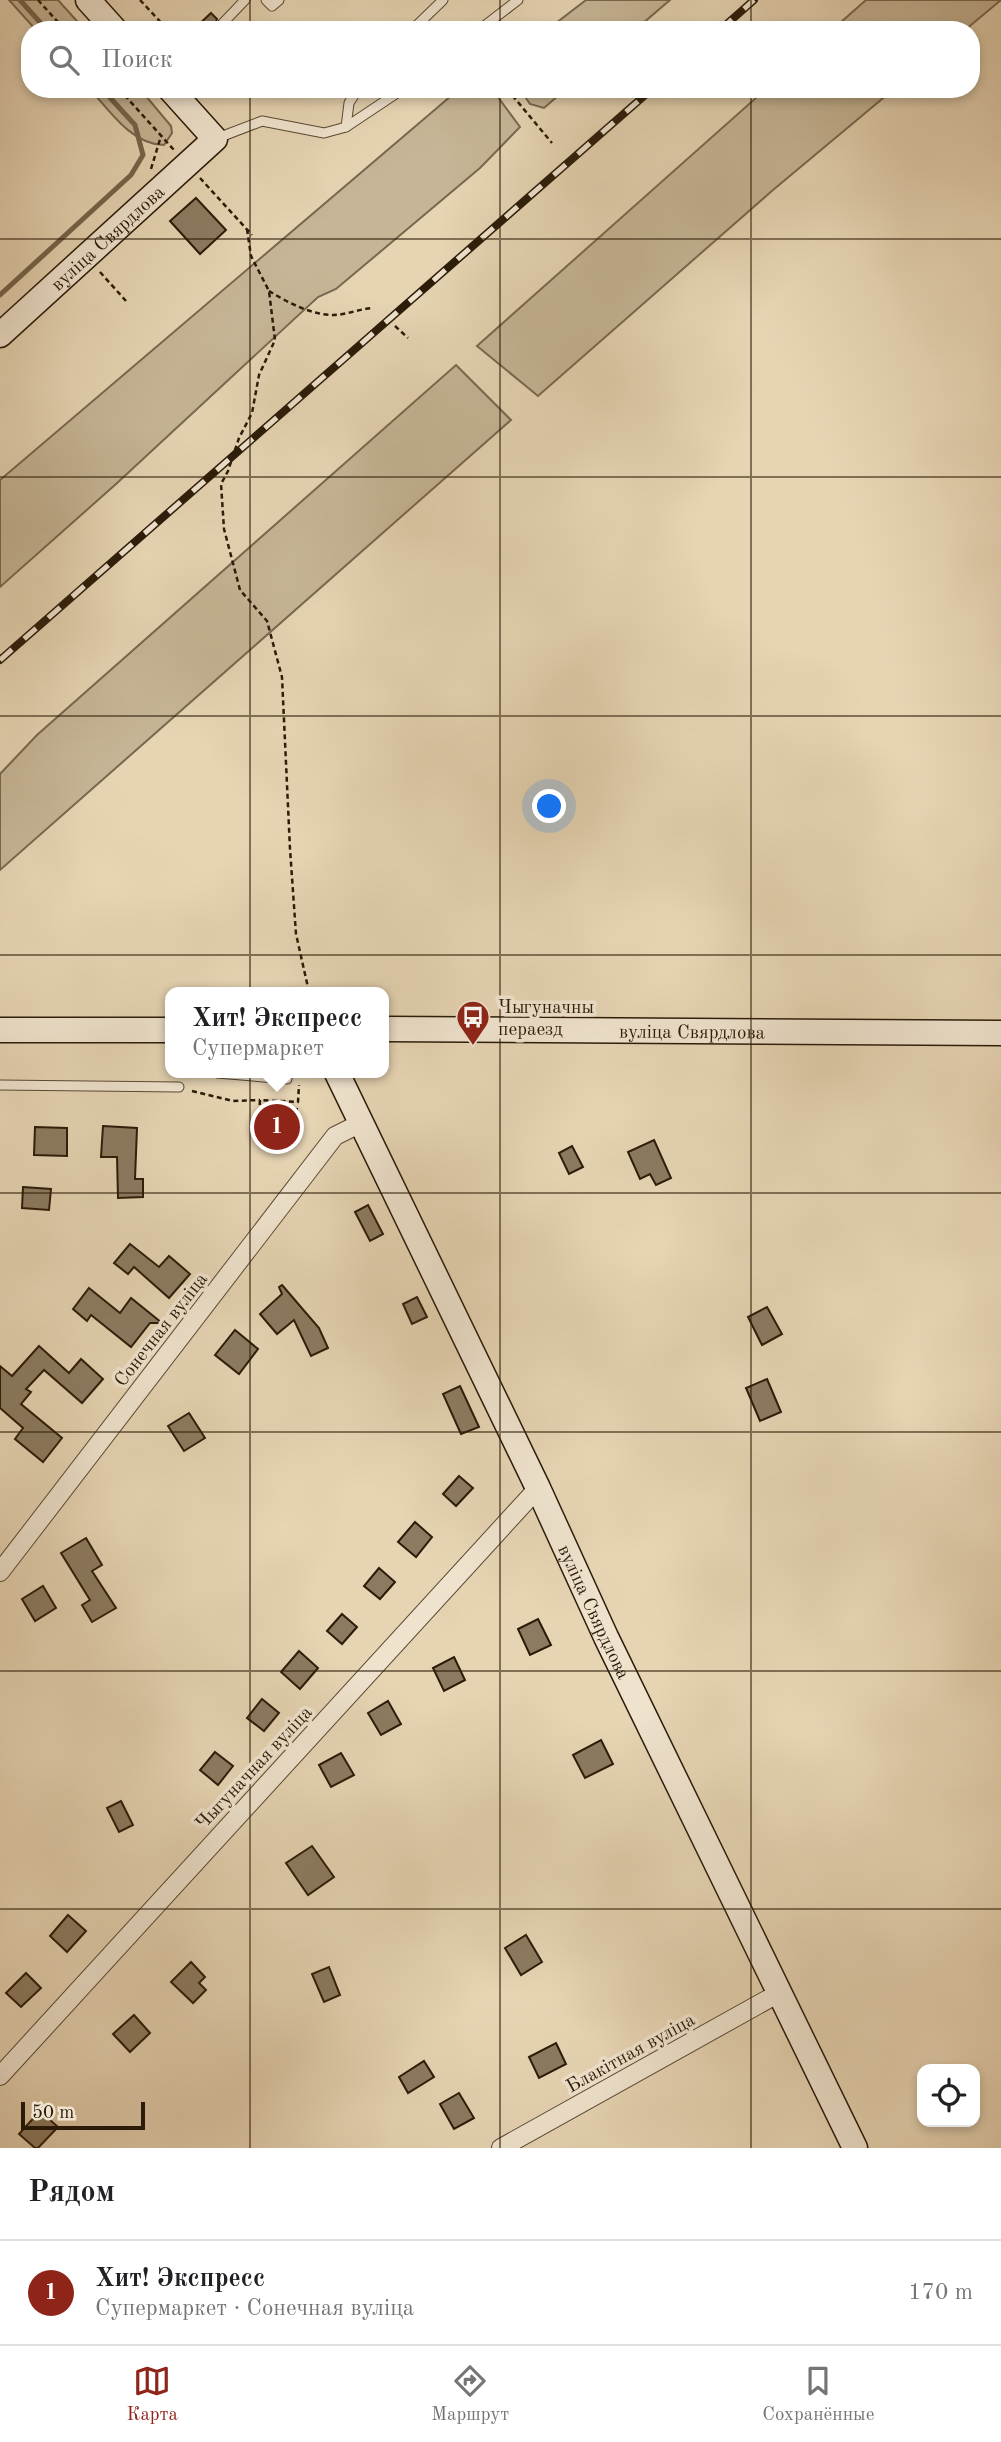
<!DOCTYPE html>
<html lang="ru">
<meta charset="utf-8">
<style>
:root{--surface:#fff;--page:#f2f2f2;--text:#202124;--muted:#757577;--line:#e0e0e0;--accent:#8f2418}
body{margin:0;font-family:"Old Standard TT",serif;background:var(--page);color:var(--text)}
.controls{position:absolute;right:21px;bottom:21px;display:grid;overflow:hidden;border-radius:14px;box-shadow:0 4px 10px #0003}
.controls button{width:63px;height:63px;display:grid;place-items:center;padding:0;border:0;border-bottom:2px solid var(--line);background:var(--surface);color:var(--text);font:35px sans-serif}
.scale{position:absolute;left:21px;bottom:18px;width:124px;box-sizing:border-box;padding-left:7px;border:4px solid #2b1b08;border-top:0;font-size:19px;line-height:24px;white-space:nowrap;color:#2b1b08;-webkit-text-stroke:5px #efe3ce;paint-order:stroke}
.you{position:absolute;left:550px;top:807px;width:24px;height:24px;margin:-18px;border:5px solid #fff;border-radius:50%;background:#1a73e8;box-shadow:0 0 0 10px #1a73e833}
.badge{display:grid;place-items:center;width:46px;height:46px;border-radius:50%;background:var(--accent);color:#fff;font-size:23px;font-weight:700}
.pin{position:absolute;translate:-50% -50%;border:4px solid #fff;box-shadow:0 2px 7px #0006}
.popup{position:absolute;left:165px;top:987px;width:224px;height:91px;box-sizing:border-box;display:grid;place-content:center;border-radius:14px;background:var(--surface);filter:drop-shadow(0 2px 5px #0005);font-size:23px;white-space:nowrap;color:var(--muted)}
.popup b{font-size:26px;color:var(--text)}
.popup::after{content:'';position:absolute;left:50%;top:100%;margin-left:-14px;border:14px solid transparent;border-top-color:var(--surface)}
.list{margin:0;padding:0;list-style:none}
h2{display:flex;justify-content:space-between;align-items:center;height:91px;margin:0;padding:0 28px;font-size:30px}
h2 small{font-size:23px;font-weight:400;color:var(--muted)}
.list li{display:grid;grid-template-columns:46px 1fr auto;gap:21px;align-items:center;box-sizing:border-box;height:105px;padding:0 28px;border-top:2px solid var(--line)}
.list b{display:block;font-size:26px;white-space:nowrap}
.list p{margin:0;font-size:23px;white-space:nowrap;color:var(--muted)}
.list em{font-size:23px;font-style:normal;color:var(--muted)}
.icon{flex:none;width:38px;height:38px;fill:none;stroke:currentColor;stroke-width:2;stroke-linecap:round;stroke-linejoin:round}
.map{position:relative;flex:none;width:1001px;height:2148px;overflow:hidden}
.search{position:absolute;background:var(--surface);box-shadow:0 4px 10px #0003;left:21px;right:21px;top:21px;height:77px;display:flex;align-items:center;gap:18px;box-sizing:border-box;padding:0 24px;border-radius:28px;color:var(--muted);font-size:26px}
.sheet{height:196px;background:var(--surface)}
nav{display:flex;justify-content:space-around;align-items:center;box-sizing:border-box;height:98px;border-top:2px solid var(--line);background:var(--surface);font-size:19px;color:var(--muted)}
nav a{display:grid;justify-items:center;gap:4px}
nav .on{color:var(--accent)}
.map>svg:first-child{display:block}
</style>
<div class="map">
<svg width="1001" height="2148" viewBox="0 0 1001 2148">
<rect width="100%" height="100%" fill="#e6d4b3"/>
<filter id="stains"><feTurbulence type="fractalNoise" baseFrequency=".00286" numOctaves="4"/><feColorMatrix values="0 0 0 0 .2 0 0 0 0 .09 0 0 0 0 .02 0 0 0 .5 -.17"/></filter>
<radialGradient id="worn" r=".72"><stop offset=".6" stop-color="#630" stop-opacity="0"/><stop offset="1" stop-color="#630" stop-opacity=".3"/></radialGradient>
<g fill="#c6b596" stroke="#78684f" stroke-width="2">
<polygon points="9,0 58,0 85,30 36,30"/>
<polygon points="586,0 670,0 635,30 547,30"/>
<polygon points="866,0 1001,0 965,30 832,30"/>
<path d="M90 89H140L171 126 172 133 164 145C132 145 109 110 90 89Z"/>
<polygon points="492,89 520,127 480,168 336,289 318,297 116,484 0,587 0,480 458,90"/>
<polygon points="520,89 566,89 544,108 530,104"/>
<polygon points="766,89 894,89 773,190 538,396 477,346"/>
<polygon points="456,365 511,420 0,870 0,774 37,735"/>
</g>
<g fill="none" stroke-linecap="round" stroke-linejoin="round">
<g stroke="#75644c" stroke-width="5">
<polyline points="20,0 47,30"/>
<polyline points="0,295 131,175 143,155 135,125 102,89"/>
</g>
</g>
<g fill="#8c7b61" stroke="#2b1b08" stroke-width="2">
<polygon points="211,13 217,19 215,25 218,30 193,30"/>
<polygon points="196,198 226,230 200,254 170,221"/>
<polygon points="265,1107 297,1109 295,1140 264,1138"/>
<polygon points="103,1126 137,1128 135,1179 143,1179 143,1197 118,1198 117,1157 101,1157"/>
<polygon points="35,1127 67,1128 67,1156 34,1155"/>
<polygon points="654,1140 671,1178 656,1185 650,1174 640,1179 628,1152"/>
<polygon points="572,1146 583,1167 569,1174 559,1153"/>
<polygon points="23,1187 51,1189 49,1210 22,1208"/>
<polygon points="368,1205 383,1234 370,1241 355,1212"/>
<polygon points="130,1244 159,1267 169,1256 190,1274 169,1298 134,1267 128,1274 114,1263"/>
<polygon points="282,1285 319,1328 328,1348 311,1356 294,1320 277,1334 260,1314 282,1294 279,1287"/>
<polygon points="89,1288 120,1313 131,1298 162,1323 150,1323 131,1347 91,1315 87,1321 73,1309"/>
<polygon points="417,1297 427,1317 412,1324 403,1304"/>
<polygon points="767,1307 782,1334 762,1345 748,1317"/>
<polygon points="235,1330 258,1349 239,1374 215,1355"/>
<polygon points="39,1346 69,1373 81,1359 103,1379 82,1403 44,1370 26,1389 31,1392 21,1404 62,1438 43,1462 15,1439 23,1428 0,1408 0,1366 12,1376"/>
<polygon points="767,1379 781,1412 760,1421 746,1388"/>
<polygon points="460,1386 479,1427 461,1434 443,1394"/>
<polygon points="189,1413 205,1438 184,1451 168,1426"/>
<polygon points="459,1476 473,1488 456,1506 443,1494"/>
<polygon points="415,1522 432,1537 416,1557 398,1542"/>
<polygon points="86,1538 102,1565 92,1571 116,1608 92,1622 82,1605 90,1600 61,1553"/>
<polygon points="379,1568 395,1582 380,1599 364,1586"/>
<polygon points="43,1586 56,1608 35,1621 22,1599"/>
<polygon points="342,1614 357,1627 342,1644 327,1631"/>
<polygon points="538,1619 551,1645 530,1655 518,1629"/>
<polygon points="299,1651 318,1668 300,1689 281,1672"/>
<polygon points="454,1657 465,1680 444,1691 433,1668"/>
<polygon points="262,1699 279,1713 264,1731 247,1718"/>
<polygon points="388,1701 401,1724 381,1735 368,1713"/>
<polygon points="601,1740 613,1764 585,1778 573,1755"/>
<polygon points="215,1752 233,1766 218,1785 200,1770"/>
<polygon points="341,1753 354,1775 331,1787 319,1765"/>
<polygon points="121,1801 133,1825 119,1832 107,1808"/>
<polygon points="312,1846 334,1877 308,1895 286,1863"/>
<polygon points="68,1915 86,1931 67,1952 50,1936"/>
<polygon points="526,1935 542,1962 521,1975 505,1948"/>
<polygon points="191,1962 205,1977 199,1983 206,1990 193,2003 171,1982"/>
<polygon points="329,1967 340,1995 324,2002 312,1974"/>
<polygon points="26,1973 41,1988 21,2007 6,1993"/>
<polygon points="134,2015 150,2033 130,2052 113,2034"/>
<polygon points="556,2043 566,2064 539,2078 529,2057"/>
<polygon points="424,2061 434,2077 408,2093 399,2077"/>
<polygon points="459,2093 474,2118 454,2129 440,2104"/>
<polygon points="40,2111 58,2127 38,2148 35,2148 19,2134"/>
</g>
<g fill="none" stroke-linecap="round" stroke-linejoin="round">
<defs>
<g id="lane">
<polyline points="266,0 272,6 279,0"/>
<polyline points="222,24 245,0"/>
<polyline points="412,30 443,0"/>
<polyline points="479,30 518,0"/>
<polyline points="346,127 349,103 358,89"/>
<polyline points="215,139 262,121 324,133 346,127 403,89"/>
<polyline points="217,1073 287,1079"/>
<polyline points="0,1085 179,1087"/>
</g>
<g id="street">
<polyline points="0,1572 335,1136 361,1123"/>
<polyline points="0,2076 538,1488"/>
<polyline points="501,2148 779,1993"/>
</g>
<g id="secondary">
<polyline points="88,0 115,30"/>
<path id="s1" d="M0 335 215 139 170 89"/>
<path id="s2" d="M384 1029 1001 1033"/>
<polyline points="0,1030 170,1030"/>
<path id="s3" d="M337 1073 538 1488 606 1637 855 2148"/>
</g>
</defs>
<use href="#lane" stroke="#5a4933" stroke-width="11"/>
<use href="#street" stroke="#5a4933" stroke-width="20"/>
<use href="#secondary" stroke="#2b1b08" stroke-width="27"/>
<g stroke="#2b1b08" stroke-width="2.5" stroke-dasharray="5 3.5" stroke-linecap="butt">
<polyline points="38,0 65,30"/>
<polyline points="140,0 168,30"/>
<polyline points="119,89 174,150"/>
<polyline points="507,89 552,143"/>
<polyline points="151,169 161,136"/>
<polyline points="200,178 252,235"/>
<polyline points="247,229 251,256 269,291 275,340 259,375 252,413 239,438 228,471 221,484 224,529 240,590 267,621 282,677 290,849 296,934 309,992"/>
<polyline points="100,272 126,301"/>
<path d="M269 291C287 302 311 315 333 315 346 315 359 309 372 308"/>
<polyline points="395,326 408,338"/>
<polyline points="192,1091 233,1101 260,1100"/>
<polyline points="265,1116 259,1116 260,1100 298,1102 299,1085"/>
</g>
<use href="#lane" stroke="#efe3ce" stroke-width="9"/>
<use href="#street" stroke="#efe3ce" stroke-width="18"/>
<use href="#secondary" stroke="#efe3ce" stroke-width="24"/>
<defs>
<g id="rail">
<polyline points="720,30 754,0"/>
<polyline points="0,660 652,89"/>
</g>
</defs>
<use href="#rail" stroke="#2b1b08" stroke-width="8"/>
<use href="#rail" stroke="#efe3ce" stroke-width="5" stroke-dasharray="16" stroke-linecap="butt"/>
</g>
<path fill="none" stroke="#2b1b08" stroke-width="2" stroke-opacity="0.55" d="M250 0V30M500 0V30M751 0V30M250 89V2148M500 89V2148M751 89V2148M0 239H1001M0 477H1001M0 716H1001M0 955H1001M0 1193H1001M0 1432H1001M0 1671H1001M0 1909H1001"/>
<defs>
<symbol id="bus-pin" viewBox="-11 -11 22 30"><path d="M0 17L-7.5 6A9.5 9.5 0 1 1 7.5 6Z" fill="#8f2418" stroke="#efe3ce"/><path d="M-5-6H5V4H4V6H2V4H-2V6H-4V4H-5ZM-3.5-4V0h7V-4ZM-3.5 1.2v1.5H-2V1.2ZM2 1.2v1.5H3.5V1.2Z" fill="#fff"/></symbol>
</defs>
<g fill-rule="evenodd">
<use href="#bus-pin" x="454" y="998" width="38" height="52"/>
</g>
<g text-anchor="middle" stroke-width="7" stroke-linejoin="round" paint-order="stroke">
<g font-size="19" fill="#2b1b08" stroke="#efe3ce">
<text dy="7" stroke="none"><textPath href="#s1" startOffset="145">вуліца Свярдлова</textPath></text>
<text dy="7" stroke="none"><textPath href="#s2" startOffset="308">вуліца Свярдлова</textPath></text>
<text transform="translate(160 1329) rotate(-52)" y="7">Сонечная вуліца</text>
<text dy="7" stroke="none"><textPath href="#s3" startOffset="597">вуліца Свярдлова</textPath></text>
<text transform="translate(253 1767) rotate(-47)" y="7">Чыгуначная вуліца</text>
<text transform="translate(630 2052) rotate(-29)" y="7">Блакітная вуліца</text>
</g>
<g font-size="19" fill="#2b1b08" stroke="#efe3ce" text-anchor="start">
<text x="498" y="1013">Чыгуначны<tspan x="498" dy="22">пераезд</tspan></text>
</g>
</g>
<rect width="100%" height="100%" filter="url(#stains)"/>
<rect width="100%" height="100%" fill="url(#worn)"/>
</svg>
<div class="controls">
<button><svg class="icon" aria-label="locate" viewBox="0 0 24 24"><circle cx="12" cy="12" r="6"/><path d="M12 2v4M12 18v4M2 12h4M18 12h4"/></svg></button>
</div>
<div class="scale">50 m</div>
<div class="you"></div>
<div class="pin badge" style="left:277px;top:1127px">1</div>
<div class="popup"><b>Хит! Экспресс</b>Супермаркет</div>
<div class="search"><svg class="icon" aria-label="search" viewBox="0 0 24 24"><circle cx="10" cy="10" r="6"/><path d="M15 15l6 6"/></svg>Поиск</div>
</div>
<section class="sheet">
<h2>Рядом<small></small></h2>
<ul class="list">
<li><span class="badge">1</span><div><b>Хит! Экспресс</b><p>Супермаркет · Сонечная вуліца</p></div><em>170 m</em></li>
</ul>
</section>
<nav>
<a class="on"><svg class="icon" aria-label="map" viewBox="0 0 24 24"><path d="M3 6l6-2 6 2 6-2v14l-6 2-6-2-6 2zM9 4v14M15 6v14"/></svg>Карта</a>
<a><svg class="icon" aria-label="directions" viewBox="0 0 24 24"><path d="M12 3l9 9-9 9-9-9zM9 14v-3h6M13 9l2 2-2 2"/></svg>Маршрут</a>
<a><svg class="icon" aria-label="saved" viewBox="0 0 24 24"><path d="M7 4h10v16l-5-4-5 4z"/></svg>Сохранённые</a>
</nav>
